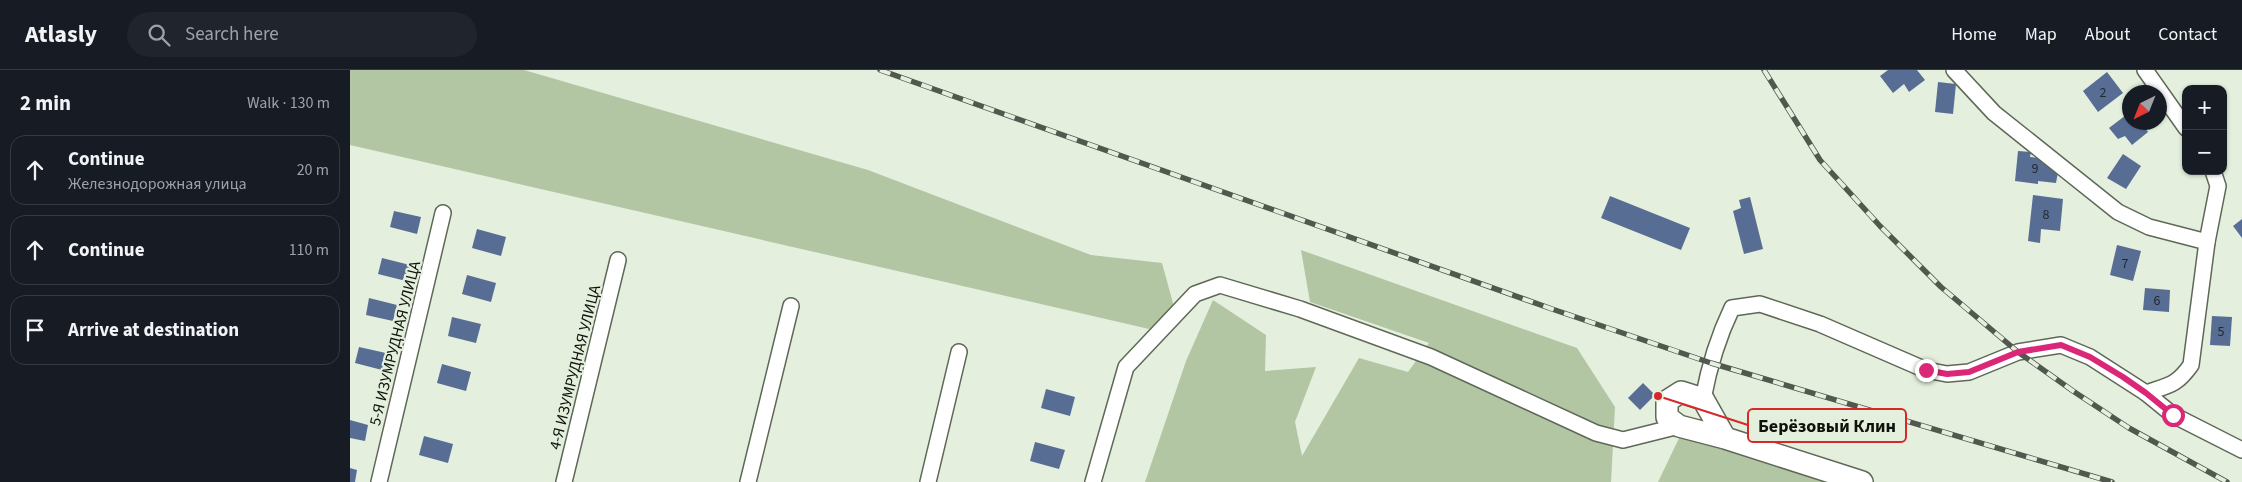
<!DOCTYPE html>
<meta charset="utf-8">
<style>
:root{--surface:#171b24;--page:#20242c;--text:#f1f3f6;--muted:#9ea1a6;--line:#363941}
body{margin:0;font-family:"Source Sans 3",sans-serif;background:var(--page);color:var(--text)}
.controls{position:absolute;right:15px;top:15px;display:grid;overflow:hidden;border-radius:10px;box-shadow:0 1px 4px #0004}
.controls button{width:45px;height:45px;display:grid;place-items:center;padding:0;border:0;border-bottom:1px solid var(--line);background:var(--surface);color:var(--text);font:25px sans-serif}
.compass{position:absolute;left:1772px;top:15px;width:45px;height:45px;border-radius:50%;background:var(--surface);box-shadow:0 1px 4px #0004;rotate:223deg}
.stop{position:absolute;width:15px;height:15px;margin:-11px;border:4px solid #db2777;border-radius:50%;background:#fff}
.stop.end{background:#db2777;border-color:#fff;box-shadow:0 1px 5px #0008}
.list{margin:0;padding:0;list-style:none}
h2{display:flex;justify-content:space-between;align-items:center;height:65px;margin:0;padding:0 20px;font-size:21px}
h2 small{font-size:16px;font-weight:400;color:var(--muted)}
.list li{display:grid;grid-template-columns:32px 1fr auto;gap:15px;align-items:center;box-sizing:border-box;height:70px;margin:0 10px 10px;padding:0 10px;border:1px solid var(--line);border-radius:15px}
.list b{display:block;font-size:19px;white-space:nowrap}
.list p{margin:0;font-size:16px;white-space:nowrap;color:var(--muted)}
.list em{font-size:16px;font-style:normal;color:var(--muted)}
.icon{flex:none;width:28px;height:28px;fill:none;stroke:currentColor;stroke-width:2;stroke-linecap:round;stroke-linejoin:round}
.map{position:relative;flex:none;width:1892px;height:412px;overflow:hidden}
header{display:flex;align-items:center;gap:30px;box-sizing:border-box;height:70px;padding:0 25px;background:var(--surface);border-bottom:1px solid var(--line)}
header strong{font-size:24px}
nav{display:flex;gap:28px;margin-inline-start:auto;font-size:18px}
.search{width:350px;height:45px;background:var(--page);display:flex;align-items:center;gap:12px;box-sizing:border-box;padding:0 18px;border-radius:28px;color:var(--muted);font-size:19px}
main{display:flex}
aside{flex:1;background:var(--surface)}
.map>svg:first-child{display:block}
</style>
<header>
<strong>Atlasly</strong>
<div class="search"><svg class="icon" aria-label="search" viewBox="0 0 24 24"><circle cx="10" cy="10" r="6"/><path d="M15 15l6 6"/></svg>Search here</div>
<nav><a>Home</a><a>Map</a><a>About</a><a>Contact</a></nav>
</header>
<main>
<aside>
<h2>2 min<small>Walk · 130 m</small></h2>
<ul class="list">
<li><svg class="icon" aria-label="ahead" viewBox="0 0 24 24"><path d="M12 20V5M6 11l6-6 6 6"/></svg><div><b>Continue</b><p>Железнодорожная улица</p></div><em>20 m</em></li>
<li><svg class="icon" aria-label="ahead" viewBox="0 0 24 24"><path d="M12 20V5M6 11l6-6 6 6"/></svg><div><b>Continue</b></div><em>110 m</em></li>
<li><svg class="icon" aria-label="arrive" viewBox="0 0 24 24"><path d="M6 21V4h12l-3 4 3 4H6"/></svg><div><b>Arrive at destination</b></div></li>
</ul>
</aside>
<div class="map">
<svg width="1892" height="412" viewBox="0 0 1892 412">
<rect width="100%" height="100%" fill="#e4f0dd"/>
<g fill="#b2c6a3">
<polygon points="0,0 174,0 518,100 741,185 812,193 826,244 799,259 0,75"/>
<polygon points="951,180 1227,278 1265,337 1261,412 795,412 836,291 863,230 916,265 915,301 966,297 945,352 952,386 1009,288 1058,302 1079,273 960,232"/>
<polygon points="1332,362 1476,412 1308,412"/>
</g>
<g fill="#586d94">
<polygon points="1538,0 1567,0 1575,10 1559,22 1554,14 1543,23 1530,6"/>
<polygon points="1757,2 1773,23 1748,42 1733,21"/>
<polygon points="1588,12 1606,14 1603,44 1585,42"/>
<polygon points="1780,42 1780,52 1791,52 1798,62 1782,75 1775,66 1768,69 1759,58"/>
<polygon points="1668,81 1681,82 1680,87 1692,88 1692,93 1701,95 1708,102 1706,113 1688,111 1688,114 1665,111"/>
<polygon points="1773,84 1791,96 1776,119 1757,108"/>
<polygon points="1683,125 1713,129 1710,161 1691,159 1690,173 1678,171"/>
<polygon points="1260,126 1340,158 1331,180 1251,148"/>
<polygon points="1400,127 1413,179 1394,184 1383,141 1391,138 1389,130"/>
<polygon points="44,141 71,147 67,164 40,157"/>
<polygon points="1892,149 1892,168 1883,156"/>
<polygon points="127,159 156,167 151,186 122,178"/>
<polygon points="1767,175 1791,181 1783,211 1760,205"/>
<polygon points="32,188 60,195 56,211 28,204"/>
<polygon points="117,205 146,213 141,232 112,224"/>
<polygon points="1795,218 1820,220 1819,242 1793,240"/>
<polygon points="19,228 47,235 43,251 16,245"/>
<polygon points="1862,246 1882,247 1880,276 1860,275"/>
<polygon points="102,247 131,254 126,273 98,266"/>
<polygon points="9,277 36,283 32,300 5,293"/>
<polygon points="92,294 121,302 116,321 87,313"/>
<polygon points="1293,313 1305,325 1290,340 1278,328"/>
<polygon points="696,319 725,327 720,346 691,338"/>
<polygon points="0,350 18,355 15,371 0,368"/>
<polygon points="74,366 103,374 98,393 69,385"/>
<polygon points="685,372 715,380 709,399 680,391"/>
<polygon points="0,398 7,400 5,412 0,412"/>
</g>
<g fill="none" stroke-linecap="round" stroke-linejoin="round">
<defs>
<g id="street">
<polyline points="1604,0 1644,43 1768,142 1799,157 1857,172"/>
<polyline points="1795,0 1836,58"/>
<polyline points="1796,323 1823,345 1892,380"/>
<path d="M1353 329C1359 297 1368 267 1382 238L1410 234 1470 254 1576 300 1597 304 1619 302 1668 282 1711 275 1740 287 1796 323C1819 315 1826 316 1841 295L1857 172 1868 116 1863 101"/>
<polyline points="29,412 93,143"/>
<polyline points="214,412 268,190"/>
<polyline points="398,412 441,236"/>
<polyline points="578,412 609,282"/>
<polyline points="743,412 776,297 845,224 870,215 950,239 1081,287 1246,363 1273,370 1329,356"/>
</g>
<polyline id="secondary" points="1375,368 1353,329 1331,322 1317,331 1317,347 1329,356 1375,368 1512,412"/>
</defs>
<use href="#street" stroke="#5f6858" stroke-width="18"/>
<use href="#secondary" stroke="#5f6858" stroke-width="24"/>
<use href="#street" stroke="#fff" stroke-width="15"/>
<use href="#secondary" stroke="#fff" stroke-width="21"/>
<defs>
<g id="rail">
<polyline points="530,0 1202,239 1361,293 1762,412"/>
<polyline points="1414,0 1470,90 1530,156 1591,217 1668,282 1723,321 1779,358 1877,412"/>
</g>
</defs>
<use href="#rail" stroke="#51584d" stroke-width="5.5"/>
<use href="#rail" stroke="#e4f0dd" stroke-width="4" stroke-dasharray="11" stroke-linecap="butt"/>
</g>
<g fill="none" stroke-linecap="round" stroke-linejoin="round">
<polyline stroke="#db2777" stroke-width="6" points="1576,300 1597,304 1619,302 1668,282 1711,275 1740,287 1773,307 1796,323 1823,345"/>
</g>
<g text-anchor="middle" stroke-width="4.5" stroke-linejoin="round" paint-order="stroke">
<g font-size="14" fill="#212a2e">
<text x="1753" y="27">2</text>
<text x="1685" y="103">9</text>
<text x="1696" y="149">8</text>
<text x="1775" y="198">7</text>
<text x="1807" y="235">6</text>
<text x="1871" y="266">5</text>
</g>
<g font-size="16" fill="#0f130c" stroke="#e4f0dd">
<text transform="translate(44 273) rotate(-76)" y="6">5-Я ИЗУМРУДНАЯ УЛИЦА</text>
<text transform="translate(224 297) rotate(-76)" y="6">4-Я ИЗУМРУДНАЯ УЛИЦА</text>
</g>
</g>
<path fill="none" stroke="#d62828" stroke-width="2" d="M1308 326L1398 355"/>
<circle fill="#d62828" stroke="#e4f0dd" stroke-width="2" cx="1308" cy="326" r="5"/>
<rect fill="#e4f0dd" stroke="#d62828" stroke-width="2" x="1398" y="339" width="158" height="33" rx="5"/>
<g font-size="18" text-anchor="middle" font-weight="bold" fill="#0f130c">
<text x="1477" y="362">Берёзовый Клин</text>
</g>
</svg>
<div class="controls">
<button>+</button>
<button>−</button>
</div>
<svg class="compass" viewBox="-18 -18 36 36"><path d="M0-13l5 13h-10z" fill="#e53935"/><path d="M0 13l5-13h-10z" fill="#9ea1a6"/></svg>
<div class="stop" style="left:1823px;top:345px"></div>
<div class="stop end" style="left:1576px;top:300px"></div>
</div>
</main>
